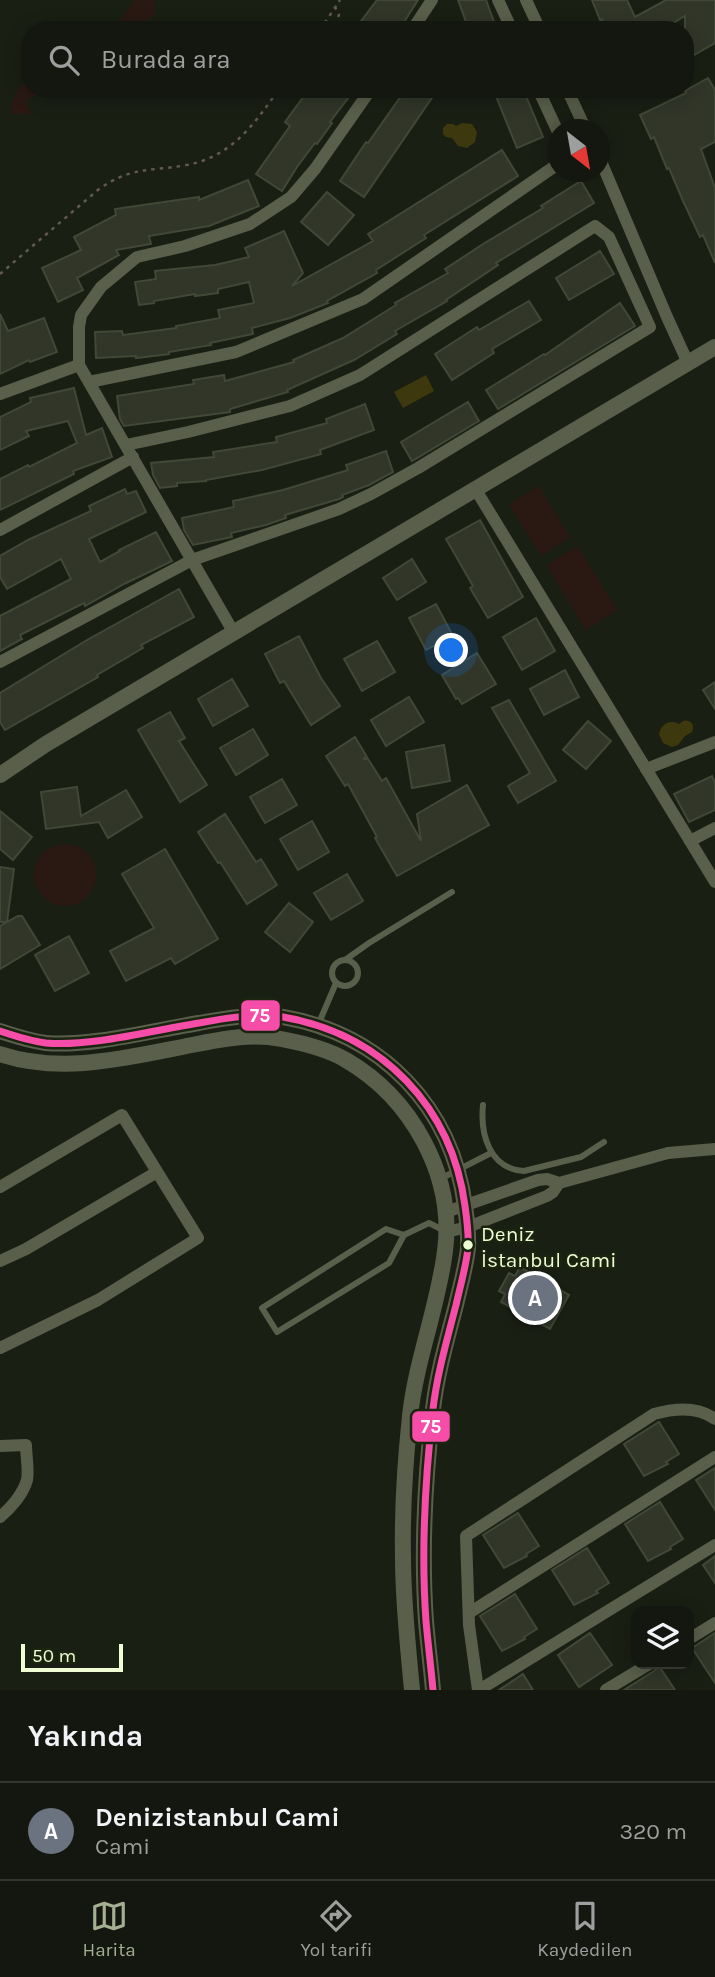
<!DOCTYPE html>
<html lang="tr">
<meta charset="utf-8">
<style>
:root{--surface:#14170f;--page:#21241d;--text:#f1f3f6;--muted:#9d9f9e;--line:#33362f;--accent:#a4af91}
body{margin:0;font-family:Karla,sans-serif;background:var(--page);color:var(--text)}
.controls{position:absolute;right:21px;bottom:21px;display:grid;overflow:hidden;border-radius:14px;box-shadow:0 4px 18px #0003}
.controls button{width:63px;height:63px;display:grid;place-items:center;padding:0;border:0;border-bottom:2px solid var(--line);background:var(--surface);color:var(--text);font:35px sans-serif}
.compass{position:absolute;left:547px;top:119px;width:63px;height:63px;border-radius:50%;background:var(--surface);box-shadow:0 4px 18px #0003;rotate:149deg}
.scale{position:absolute;left:21px;bottom:18px;width:102px;box-sizing:border-box;padding-left:7px;border:4px solid #eefdd4;border-top:0;font-size:19px;line-height:24px;white-space:nowrap;color:#eefdd4;-webkit-text-stroke:5px #1b240f;paint-order:stroke}
.you{position:absolute;left:452px;top:651px;width:24px;height:24px;margin:-18px;border:5px solid #fff;border-radius:50%;background:#1a73e8;box-shadow:0 0 0 10px #1a73e833}
.badge{display:grid;place-items:center;width:46px;height:46px;border-radius:50%;background:var(--accent);color:#fff;font-size:23px;font-weight:700}
.pin{position:absolute;translate:-50% -50%;border:4px solid #fff;box-shadow:0 2px 7px #0006}
.list{margin:0;padding:0;list-style:none}
h2{display:flex;justify-content:space-between;align-items:center;height:91px;margin:0;padding:0 28px;font-size:30px}
h2 small{font-size:23px;font-weight:400;color:var(--muted)}
.list li{display:grid;grid-template-columns:46px 1fr auto;gap:21px;align-items:center;box-sizing:border-box;height:98px;padding:0 28px;border-top:2px solid var(--line)}
.list b{display:block;font-size:26px;white-space:nowrap}
.list p{margin:0;font-size:23px;white-space:nowrap;color:var(--muted)}
.list em{font-size:23px;font-style:normal;color:var(--muted)}
.icon{flex:none;width:38px;height:38px;fill:none;stroke:currentColor;stroke-width:2;stroke-linecap:round;stroke-linejoin:round}
.map{position:relative;flex:none;width:715px;height:1690px;overflow:hidden}
.search{position:absolute;background:var(--surface);box-shadow:0 4px 18px #0003;left:21px;right:21px;top:21px;height:77px;display:flex;align-items:center;gap:18px;box-sizing:border-box;padding:0 24px;border-radius:28px;color:var(--muted);font-size:26px}
.sheet{height:189px;background:var(--surface)}
nav{display:flex;justify-content:space-around;align-items:center;box-sizing:border-box;height:98px;border-top:2px solid var(--line);background:var(--surface);font-size:19px;color:var(--muted)}
nav a{display:grid;justify-items:center;gap:4px}
nav .on{color:var(--accent)}
.map>svg:first-child{display:block}
</style>
<div class="map">
<svg width="715" height="1690" viewBox="0 0 715 1690">
<rect width="100%" height="100%" fill="#1a1f14"/>
<g fill="#2a1913">
<polygon points="134,0 154,0 155,14 136,30 111,30 129,9"/>
<path d="M30 78V89H48L25 101 32 114H11C11 97 17 88 30 78Z"/>
<polygon points="539,486 570,537 541,556 509,504"/>
<polygon points="578,546 617,610 586,630 546,565"/>
<circle cx="65" cy="875" r="31"/>
</g>
<g fill="#3d380d">
<polygon points="462,123 472,124 477,132 475,142 467,148 458,146 452,138 446,137 443,134 443,128 447,124 453,124 456,126"/>
<polygon points="426,375 434,391 403,408 394,392"/>
<path d="M683 721C691 719 695 725 692 732L685 736 678 745 672 747 663 743 659 734C661 724 670 719 679 724Z"/>
</g>
<g fill="#313629" stroke="#414836" stroke-width="2">
<polygon points="377,0 418,0 399,30 364,30 358,25"/>
<polygon points="458,0 486,0 497,30 469,30"/>
<polygon points="592,0 627,0 635,17 666,0 715,0 715,43 685,60 685,16 661,30 606,30 602,19 600,20"/>
<polygon points="708,78 715,90 715,142 701,149 715,188 715,263 703,235 700,237 683,201 669,168 667,169 654,137 651,139 640,115 686,93 685,91"/>
<polygon points="309,89 355,89 330,122 332,123 317,144 315,143 297,167 282,191 256,174 290,126 285,122"/>
<polygon points="406,89 438,89 364,197 340,181 366,142 368,143"/>
<polygon points="493,89 523,89 543,137 517,148"/>
<polygon points="502,150 518,176 424,235 426,238 376,270 377,273 327,301 328,303 290,318 252,328 253,334 210,343 211,345 169,352 169,354 136,358 136,356 96,358 95,332 122,331 123,335 176,328 176,326 220,318 218,310 254,303 249,282 218,289 218,293 195,296 195,294 154,301 154,303 139,305 135,282 156,279 155,271 215,265 249,257 245,248 284,231 303,273 292,286 373,241 368,234"/>
<polygon points="248,180 259,206 209,226 149,236 151,244 116,250 119,255 77,278 83,290 58,302 42,268 81,250 74,237 116,215 115,209 199,197 199,200"/>
<polygon points="581,181 594,203 496,263 498,265 446,300 447,301 395,331 397,334 354,360 287,390 288,392 230,409 230,412 124,426 120,419 117,396 194,384 193,380 224,375 225,381 294,362 293,360 343,338 396,305 395,303 448,273 445,269 483,244 543,208 541,206"/>
<polygon points="327,192 354,215 328,245 301,222"/>
<polygon points="600,251 614,274 569,300 556,278"/>
<polygon points="529,301 541,320 492,349 494,353 452,380 435,354 477,327 479,330"/>
<polygon points="620,303 635,326 498,409 486,390 544,354 545,355"/>
<polygon points="0,314 8,331 44,318 57,352 30,362 29,360 0,374"/>
<polygon points="74,388 86,435 102,428 112,457 73,471 74,474 0,510 0,479 28,465 29,467 77,443 68,421 26,431 29,436 0,450 0,417 31,402 30,398"/>
<polygon points="468,402 479,421 412,461 401,442"/>
<polygon points="365,404 374,430 320,450 321,454 262,470 206,480 206,481 177,483 177,486 160,488 153,475 151,463 214,457 213,452 277,442 276,437 327,423 326,419"/>
<polygon points="386,451 393,472 369,485 342,495 343,497 339,499 285,515 286,518 266,525 231,533 232,537 193,545 184,530 182,518 234,507 233,501 283,490 348,470 346,465"/>
<polygon points="125,489 127,494 136,491 146,512 89,539 100,562 120,551 119,550 156,532 172,561 124,584 85,606 84,603 20,635 22,639 0,651 0,616 71,579 61,559 7,589 0,577 0,556 28,540 91,511 89,506"/>
<polygon points="480,520 523,597 488,618 470,588 473,586 446,539"/>
<polygon points="412,559 426,582 397,600 383,578"/>
<polygon points="179,589 194,617 141,645 143,648 97,675 98,677 5,730 0,722 0,693 87,640"/>
<polygon points="436,604 453,636 426,650 409,618"/>
<polygon points="536,618 555,651 522,670 503,637"/>
<polygon points="299,636 321,678 340,706 311,725 284,681 280,683 265,654"/>
<polygon points="377,641 395,672 362,691 344,659"/>
<polygon points="477,653 496,684 462,704 458,698 456,699 442,675"/>
<polygon points="565,670 579,697 544,715 530,689"/>
<polygon points="232,679 248,706 213,726 198,699"/>
<polygon points="715,682 715,709 703,690"/>
<polygon points="409,697 424,722 386,746 371,720"/>
<polygon points="509,700 556,781 518,803 508,786 530,773 492,708"/>
<polygon points="170,712 185,738 179,741 207,785 180,802 138,730"/>
<polygon points="588,721 611,741 586,769 563,750"/>
<polygon points="253,729 268,755 236,775 220,748"/>
<polygon points="355,737 367,757 363,759 368,759 382,781 386,778 421,841 417,814 467,785 489,825 397,876 375,838 377,837 348,784 345,786 326,756"/>
<polygon points="444,745 450,781 412,788 406,752"/>
<polygon points="712,776 715,783 715,810 689,822 674,794"/>
<polygon points="282,779 297,805 265,823 250,797"/>
<polygon points="77,787 81,816 126,790 142,817 108,838 99,822 46,829 41,792"/>
<polygon points="0,811 32,837 13,860 0,849"/>
<polygon points="225,814 256,862 261,859 277,885 247,904 220,862 218,863 198,832"/>
<polygon points="312,821 329,852 298,870 280,839"/>
<polygon points="165,849 218,939 175,964 171,958 126,981 110,951 154,928 122,874"/>
<polygon points="0,867 14,869 7,922 18,916 22,916 40,945 0,969 0,926 7,922 0,922"/>
<polygon points="347,874 363,901 331,920 314,893"/>
<polygon points="289,903 313,922 290,952 265,932"/>
<polygon points="69,936 89,973 55,991 35,955"/>
<polygon points="520,1267 569,1295 550,1329 501,1302 505,1294 499,1291 509,1273 515,1276"/>
<polygon points="659,1422 679,1454 666,1462 668,1464 644,1476 624,1444"/>
<polygon points="715,1468 715,1510 696,1480"/>
<polygon points="660,1502 683,1539 670,1547 671,1549 648,1561 625,1524"/>
<polygon points="518,1513 539,1546 526,1554 527,1556 504,1568 483,1535"/>
<polygon points="587,1548 609,1583 596,1591 598,1593 574,1605 552,1570"/>
<polygon points="715,1556 715,1583 703,1565"/>
<polygon points="515,1594 537,1629 524,1637 525,1639 502,1651 480,1616"/>
<polygon points="590,1633 612,1665 579,1687 558,1655"/>
<polygon points="715,1633 715,1683 692,1648"/>
<polygon points="659,1666 675,1690 624,1690 654,1671"/>
<polygon points="523,1674 533,1690 499,1690"/>
</g>
<g fill="none" stroke-linecap="round" stroke-linejoin="round">
<g stroke="#625a4a" stroke-width="2.5" stroke-dasharray="3.5 5" stroke-linecap="butt">
<polyline points="325,23 333,24 336,22 339,15 335,7"/>
<polyline points="320,30 340,0"/>
<path d="M0 274 99 189C129 168 147 171 181 166 230 159 253 126 279 89"/>
</g>
<g stroke="#595f4a" stroke-width="6">
<polyline points="345,960 369,943 452,892"/>
<circle cx="345" cy="973" r="13"/>
<polyline points="318,1025 336,983"/>
<path d="M483 1105C480 1135 490 1169 524 1171L581 1157 604 1142"/>
<polyline points="440,1179 491,1153"/>
<polyline points="404,1235 389,1263 277,1332 262,1308 386,1229 404,1235 429,1223 445,1231"/>
</g>
<g stroke="#595f4a" stroke-width="12">
<polyline points="498,0 512,30"/>
<polyline points="526,0 540,30"/>
<polyline points="412,30 432,0"/>
<polyline points="538,89 558,132"/>
<polyline points="567,89 586,130"/>
<polyline points="600,159 667,317 688,363"/>
<polyline points="89,382 236,352 363,299 558,164"/>
<polyline points="0,394 79,365"/>
<polyline points="476,490 715,882"/>
<polyline points="0,530 133,457"/>
<polyline points="234,633 79,365 79,327 81,315 101,287 137,257 185,246 250,224 291,197 315,169 371,89"/>
<polyline points="0,662 192,560 339,509 371,494 418,468 650,327 609,237 595,226 360,375 290,406 188,432 126,445"/>
<polyline points="646,769 715,742"/>
<polyline points="690,841 715,828"/>
<polyline points="0,1187 122,1115 198,1238 98,1300 0,1348"/>
<polyline points="446,1212 538,1180 547,1179 559,1183 668,1153 715,1149"/>
<polyline points="446,1232 468,1227 547,1196 553,1192 559,1183"/>
<polyline points="0,1261 26,1249 157,1172"/>
<path d="M0 1446 26 1445C26 1455 29 1470 27 1480 23 1494 11 1508 0 1517"/>
<polyline points="469,1613 715,1457"/>
<polyline points="689,1639 715,1623"/>
<path d="M478 1690 469 1625 466 1536 654 1414C675 1408 697 1406 715 1419"/>
<polyline points="479,1690 715,1545"/>
<polyline points="606,1690 649,1664"/>
</g>
<g stroke="#595f4a" stroke-width="16">
<polyline points="0,775 46,744 715,347"/>
<path d="M0 1031C15 1036 31 1041 46 1043 91 1047 154 1030 199 1023 226 1018 256 1013 283 1017 382 1034 452 1107 465 1206 467 1220 469 1234 468 1248 466 1267 460 1287 456 1305 447 1340 437 1374 433 1409 425 1479 421 1551 426 1621 428 1644 431 1667 433 1690"/>
<path d="M0 1054C63 1075 129 1057 192 1045 222 1039 252 1033 281 1039 303 1043 327 1049 346 1060 411 1098 455 1175 445 1251 438 1307 416 1360 410 1416 405 1463 402 1511 403 1558 403 1602 408 1646 412 1690"/>
</g>
<defs>
<path id="bus-1" d="M0 1031C15 1036 31 1041 46 1043 91 1047 154 1030 199 1023 226 1018 256 1013 283 1017 382 1034 452 1107 465 1206 467 1220 469 1234 468 1248 466 1267 460 1287 456 1305 447 1340 437 1374 433 1409 425 1479 421 1551 426 1621 428 1644 431 1667 433 1690"/>
</defs>
<use href="#bus-1" stroke="#1b240f" stroke-width="12"/>
<use href="#bus-1" stroke="#f54da8" stroke-width="7"/>
</g>
<circle fill="#eefdd4" stroke="#1b240f" stroke-width="2.5" cx="468" cy="1245" r="6"/>
<g text-anchor="middle" stroke-width="5" stroke-linejoin="round" paint-order="stroke">
<g font-size="21" fill="#eefdd4" stroke="#1b240f" text-anchor="start">
<text x="481" y="1241">Deniz<tspan x="481" dy="26">İstanbul Cami</tspan></text>
</g>
</g>
<g stroke="#1b240f" stroke-width="2.5">
<rect x="240" y="999" width="41" height="33" rx="7" fill="#f54da8"/>
<rect x="411" y="1410" width="40" height="33" rx="7" fill="#f54da8"/>
</g>
<g font-size="19" text-anchor="middle" font-weight="bold" fill="#fff">
<text x="260" y="1022">75</text>
<text x="431" y="1433">75</text>
</g>
</svg>
<div class="controls">
<button><svg class="icon" aria-label="layers" viewBox="0 0 24 24"><path d="M12 4l9 5-9 5-9-5zM3 14l9 5 9-5"/></svg></button>
</div>
<svg class="compass" viewBox="-18 -18 36 36"><path d="M0-13l5 13h-10z" fill="#e53935"/><path d="M0 13l5-13h-10z" fill="#9d9f9e"/></svg>
<div class="scale">50 m</div>
<div class="you"></div>
<div class="pin badge" style="left:535px;top:1298px;background:#6b7280">A</div>
<div class="search"><svg class="icon" aria-label="search" viewBox="0 0 24 24"><circle cx="10" cy="10" r="6"/><path d="M15 15l6 6"/></svg>Burada ara</div>
</div>
<section class="sheet">
<h2>Yakında<small></small></h2>
<ul class="list">
<li><span class="badge" style="background:#6b7280">A</span><div><b>Denizistanbul Cami</b><p>Cami</p></div><em>320 m</em></li>
</ul>
</section>
<nav>
<a class="on"><svg class="icon" aria-label="map" viewBox="0 0 24 24"><path d="M3 6l6-2 6 2 6-2v14l-6 2-6-2-6 2zM9 4v14M15 6v14"/></svg>Harita</a>
<a><svg class="icon" aria-label="directions" viewBox="0 0 24 24"><path d="M12 3l9 9-9 9-9-9zM9 14v-3h6M13 9l2 2-2 2"/></svg>Yol tarifi</a>
<a><svg class="icon" aria-label="saved" viewBox="0 0 24 24"><path d="M7 4h10v16l-5-4-5 4z"/></svg>Kaydedilen</a>
</nav>
